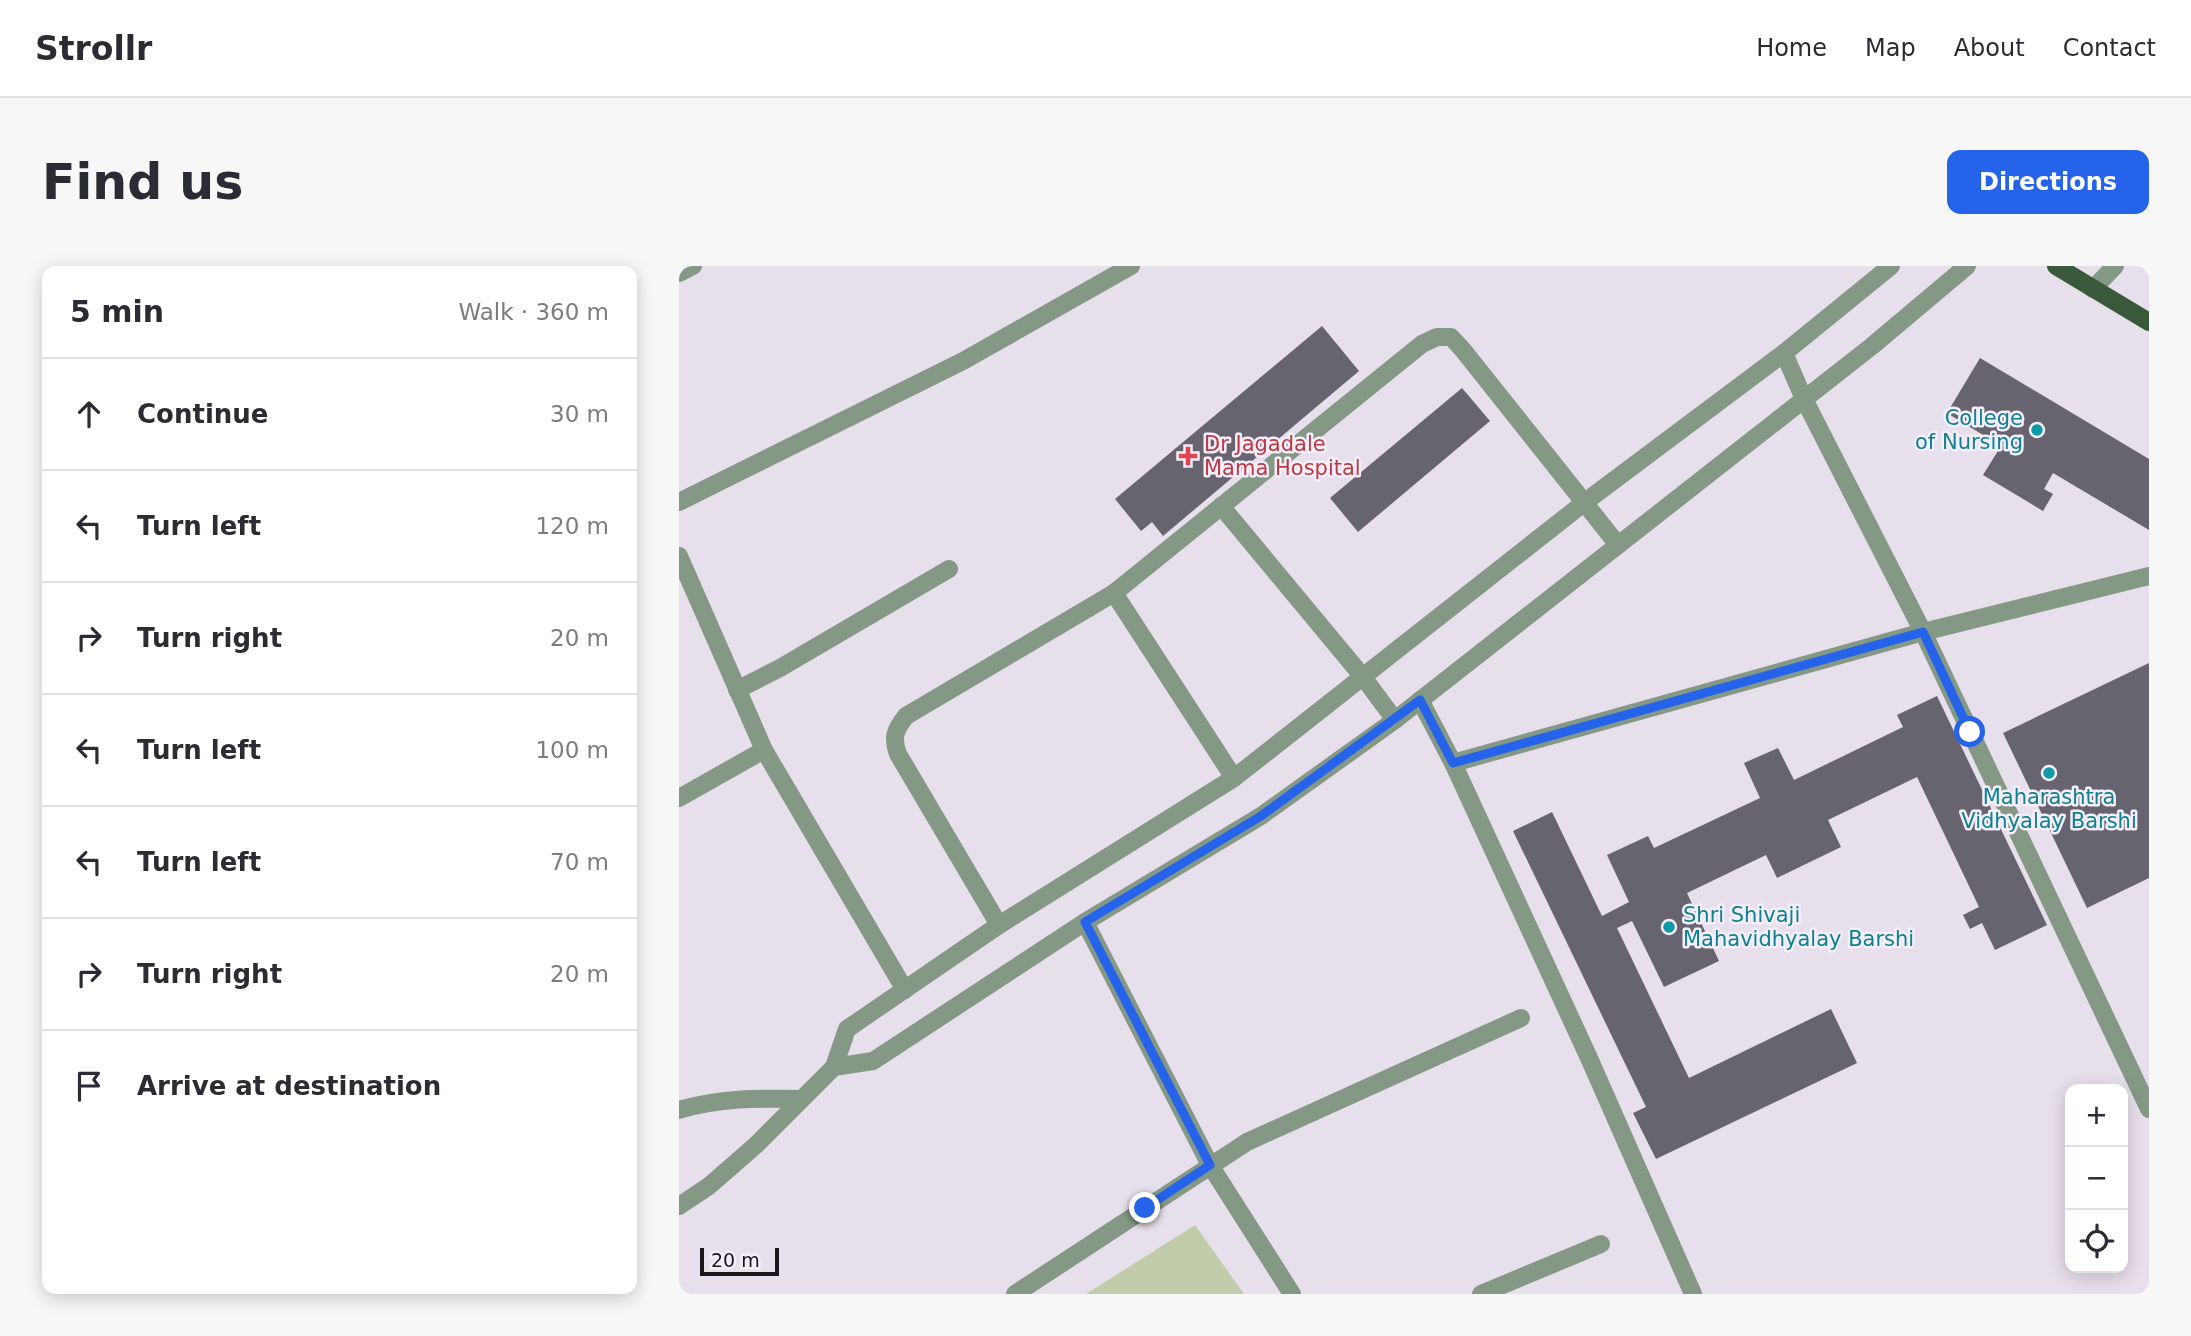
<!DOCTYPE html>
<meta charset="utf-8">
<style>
:root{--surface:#fff;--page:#f7f7f7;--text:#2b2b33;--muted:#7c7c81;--line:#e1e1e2;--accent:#2563eb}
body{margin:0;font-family:"DejaVu Sans",sans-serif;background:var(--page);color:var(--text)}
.controls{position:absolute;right:21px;bottom:21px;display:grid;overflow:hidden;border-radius:14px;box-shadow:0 4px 18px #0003}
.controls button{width:63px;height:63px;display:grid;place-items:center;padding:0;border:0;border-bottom:2px solid var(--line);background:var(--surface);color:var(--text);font:35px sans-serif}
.scale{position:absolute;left:21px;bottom:18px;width:79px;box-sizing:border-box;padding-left:7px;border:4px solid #1a171b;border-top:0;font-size:19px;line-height:24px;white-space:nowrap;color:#1a171b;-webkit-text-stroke:5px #f5edfa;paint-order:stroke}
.stop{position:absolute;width:21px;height:21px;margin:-16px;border:5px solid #2563eb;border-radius:50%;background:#fff}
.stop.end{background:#2563eb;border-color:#fff;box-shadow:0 2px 7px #0008}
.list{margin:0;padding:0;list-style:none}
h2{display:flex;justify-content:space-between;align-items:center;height:91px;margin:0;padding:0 28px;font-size:30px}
h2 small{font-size:23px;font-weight:400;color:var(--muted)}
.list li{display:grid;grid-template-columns:46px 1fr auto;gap:21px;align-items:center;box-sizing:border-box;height:112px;padding:0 28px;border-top:2px solid var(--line)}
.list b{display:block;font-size:26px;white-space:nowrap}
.list em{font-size:23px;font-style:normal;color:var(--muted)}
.icon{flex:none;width:38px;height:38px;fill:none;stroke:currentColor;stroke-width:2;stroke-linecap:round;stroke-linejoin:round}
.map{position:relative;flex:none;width:1470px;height:1028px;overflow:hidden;border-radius:14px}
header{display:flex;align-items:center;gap:42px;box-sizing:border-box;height:98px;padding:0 35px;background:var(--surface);border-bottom:2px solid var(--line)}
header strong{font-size:33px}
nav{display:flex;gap:38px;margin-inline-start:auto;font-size:24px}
.intro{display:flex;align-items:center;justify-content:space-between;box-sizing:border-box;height:168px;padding:0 42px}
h1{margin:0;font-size:49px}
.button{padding:18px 32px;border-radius:14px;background:var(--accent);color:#fff;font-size:24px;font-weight:700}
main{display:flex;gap:42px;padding:0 42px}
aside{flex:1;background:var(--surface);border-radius:14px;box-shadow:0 4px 18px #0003}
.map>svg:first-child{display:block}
</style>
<header>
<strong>Strollr</strong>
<nav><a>Home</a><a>Map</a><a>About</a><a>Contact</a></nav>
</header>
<div class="intro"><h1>Find us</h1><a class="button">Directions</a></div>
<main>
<aside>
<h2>5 min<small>Walk · 360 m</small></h2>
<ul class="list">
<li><svg class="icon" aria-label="ahead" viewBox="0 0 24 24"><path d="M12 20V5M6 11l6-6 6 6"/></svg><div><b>Continue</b></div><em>30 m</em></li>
<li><svg class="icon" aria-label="left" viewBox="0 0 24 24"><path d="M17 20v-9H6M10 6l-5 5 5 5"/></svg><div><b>Turn left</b></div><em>120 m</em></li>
<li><svg class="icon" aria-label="right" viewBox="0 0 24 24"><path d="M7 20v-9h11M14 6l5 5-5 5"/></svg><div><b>Turn right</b></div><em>20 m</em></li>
<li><svg class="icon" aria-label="left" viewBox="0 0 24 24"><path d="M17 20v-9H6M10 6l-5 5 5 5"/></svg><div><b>Turn left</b></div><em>100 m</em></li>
<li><svg class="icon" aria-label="left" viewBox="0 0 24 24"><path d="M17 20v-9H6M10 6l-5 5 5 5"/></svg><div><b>Turn left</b></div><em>70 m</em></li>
<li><svg class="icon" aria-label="right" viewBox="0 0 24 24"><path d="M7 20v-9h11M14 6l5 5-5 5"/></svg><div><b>Turn right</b></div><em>20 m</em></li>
<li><svg class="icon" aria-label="arrive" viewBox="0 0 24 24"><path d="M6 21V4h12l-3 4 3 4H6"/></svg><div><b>Arrive at destination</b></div></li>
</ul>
</aside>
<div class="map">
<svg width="1470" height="1028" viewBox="0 0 1470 1028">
<rect width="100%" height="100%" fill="#e8dfec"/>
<polygon fill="#c2cbaa" points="516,959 565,1028 407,1028"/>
<g fill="#67636f">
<polygon points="643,60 680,105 484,270 473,256 462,265 436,233"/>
<polygon points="1301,92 1470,193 1470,264 1374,207 1365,223 1374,228 1364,245 1304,209 1322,180 1268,147"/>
<polygon points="783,122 811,155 679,266 651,232"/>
<polygon points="1470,397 1470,612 1408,642 1324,467"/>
<polygon points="1258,430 1368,659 1316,684 1303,657 1291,663 1284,649 1300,641 1238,511 1149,554 1162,581 1098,612 1087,589 1008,627 1040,695 985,721 953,655 938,662 1010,812 1152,743 1178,797 977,893 954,847 967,841 834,565 873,546 923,650 950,636 928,589 969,570 975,582 1081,532 1065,497 1099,482 1115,514 1224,461 1218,449"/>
</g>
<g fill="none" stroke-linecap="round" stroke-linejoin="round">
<g stroke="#859886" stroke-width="18">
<polyline points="0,7 14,0"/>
<polyline points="1414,23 1436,0"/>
<polyline points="1105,87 1125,133 1244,366 1470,843"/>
<polyline points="0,236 284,95 452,0"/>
<polyline points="542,240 684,411 716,454"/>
<polyline points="0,290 85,484 226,724"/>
<polyline points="435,327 555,512"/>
<polyline points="58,424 101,402 270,303"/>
<polyline points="741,434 774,497 910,792 1014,1028"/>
<polyline points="774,497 1244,366 1470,310"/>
<polyline points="0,532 85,484"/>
<polyline points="406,656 531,899 613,1028"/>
<path d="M320 659 219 488C213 471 216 464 227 450L435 327 743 78 758 71H772L784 84 939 279"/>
<polyline points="155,801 194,795 406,656 582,550 716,454 1193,80 1288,0"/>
<path d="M0 844C40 832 79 832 121 833"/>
<polyline points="0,940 30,920 77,879 155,801 168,763 320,659 555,512 906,236 1105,87 1212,0"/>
<polyline points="336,1028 568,876 842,752"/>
<polyline points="802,1028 922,978"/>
</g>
<polyline stroke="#385a3b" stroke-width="18" points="1377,0 1470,56"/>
</g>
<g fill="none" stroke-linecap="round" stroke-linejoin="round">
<polyline stroke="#2563eb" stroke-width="9" points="466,942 531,899 406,656 582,550 741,434 774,497 1244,366 1291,466"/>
</g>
<g fill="#0f9aa8" stroke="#f5edfa" stroke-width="2.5">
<circle cx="1358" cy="164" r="7"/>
<circle cx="1370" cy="507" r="7"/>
<circle cx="990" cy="661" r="7"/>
</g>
<path fill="#e0444e" stroke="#f5edfa" stroke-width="2.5" d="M505.5 179.5h7v7h7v7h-7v7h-7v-7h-7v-7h7z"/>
<g text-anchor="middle" stroke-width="5" stroke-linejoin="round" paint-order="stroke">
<g font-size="21" fill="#0d838f" stroke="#f5edfa" text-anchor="end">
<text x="1344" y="159">College<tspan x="1344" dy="24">of Nursing</tspan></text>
<text x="1370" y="538" text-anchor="middle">Maharashtra<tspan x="1370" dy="24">Vidhyalay Barshi</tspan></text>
<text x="1004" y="656" text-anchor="start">Shri Shivaji<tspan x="1004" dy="24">Mahavidhyalay Barshi</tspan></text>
</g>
<g font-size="21" fill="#be3a42" stroke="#f5edfa" text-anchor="start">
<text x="525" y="185">Dr Jagadale<tspan x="525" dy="24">Mama Hospital</tspan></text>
</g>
</g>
</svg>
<div class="controls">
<button>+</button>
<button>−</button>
<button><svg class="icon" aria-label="locate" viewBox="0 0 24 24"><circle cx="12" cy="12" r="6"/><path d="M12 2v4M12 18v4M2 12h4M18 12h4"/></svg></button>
</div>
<div class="scale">20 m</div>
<div class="stop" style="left:1291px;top:466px"></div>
<div class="stop end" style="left:466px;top:942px"></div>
</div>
</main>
